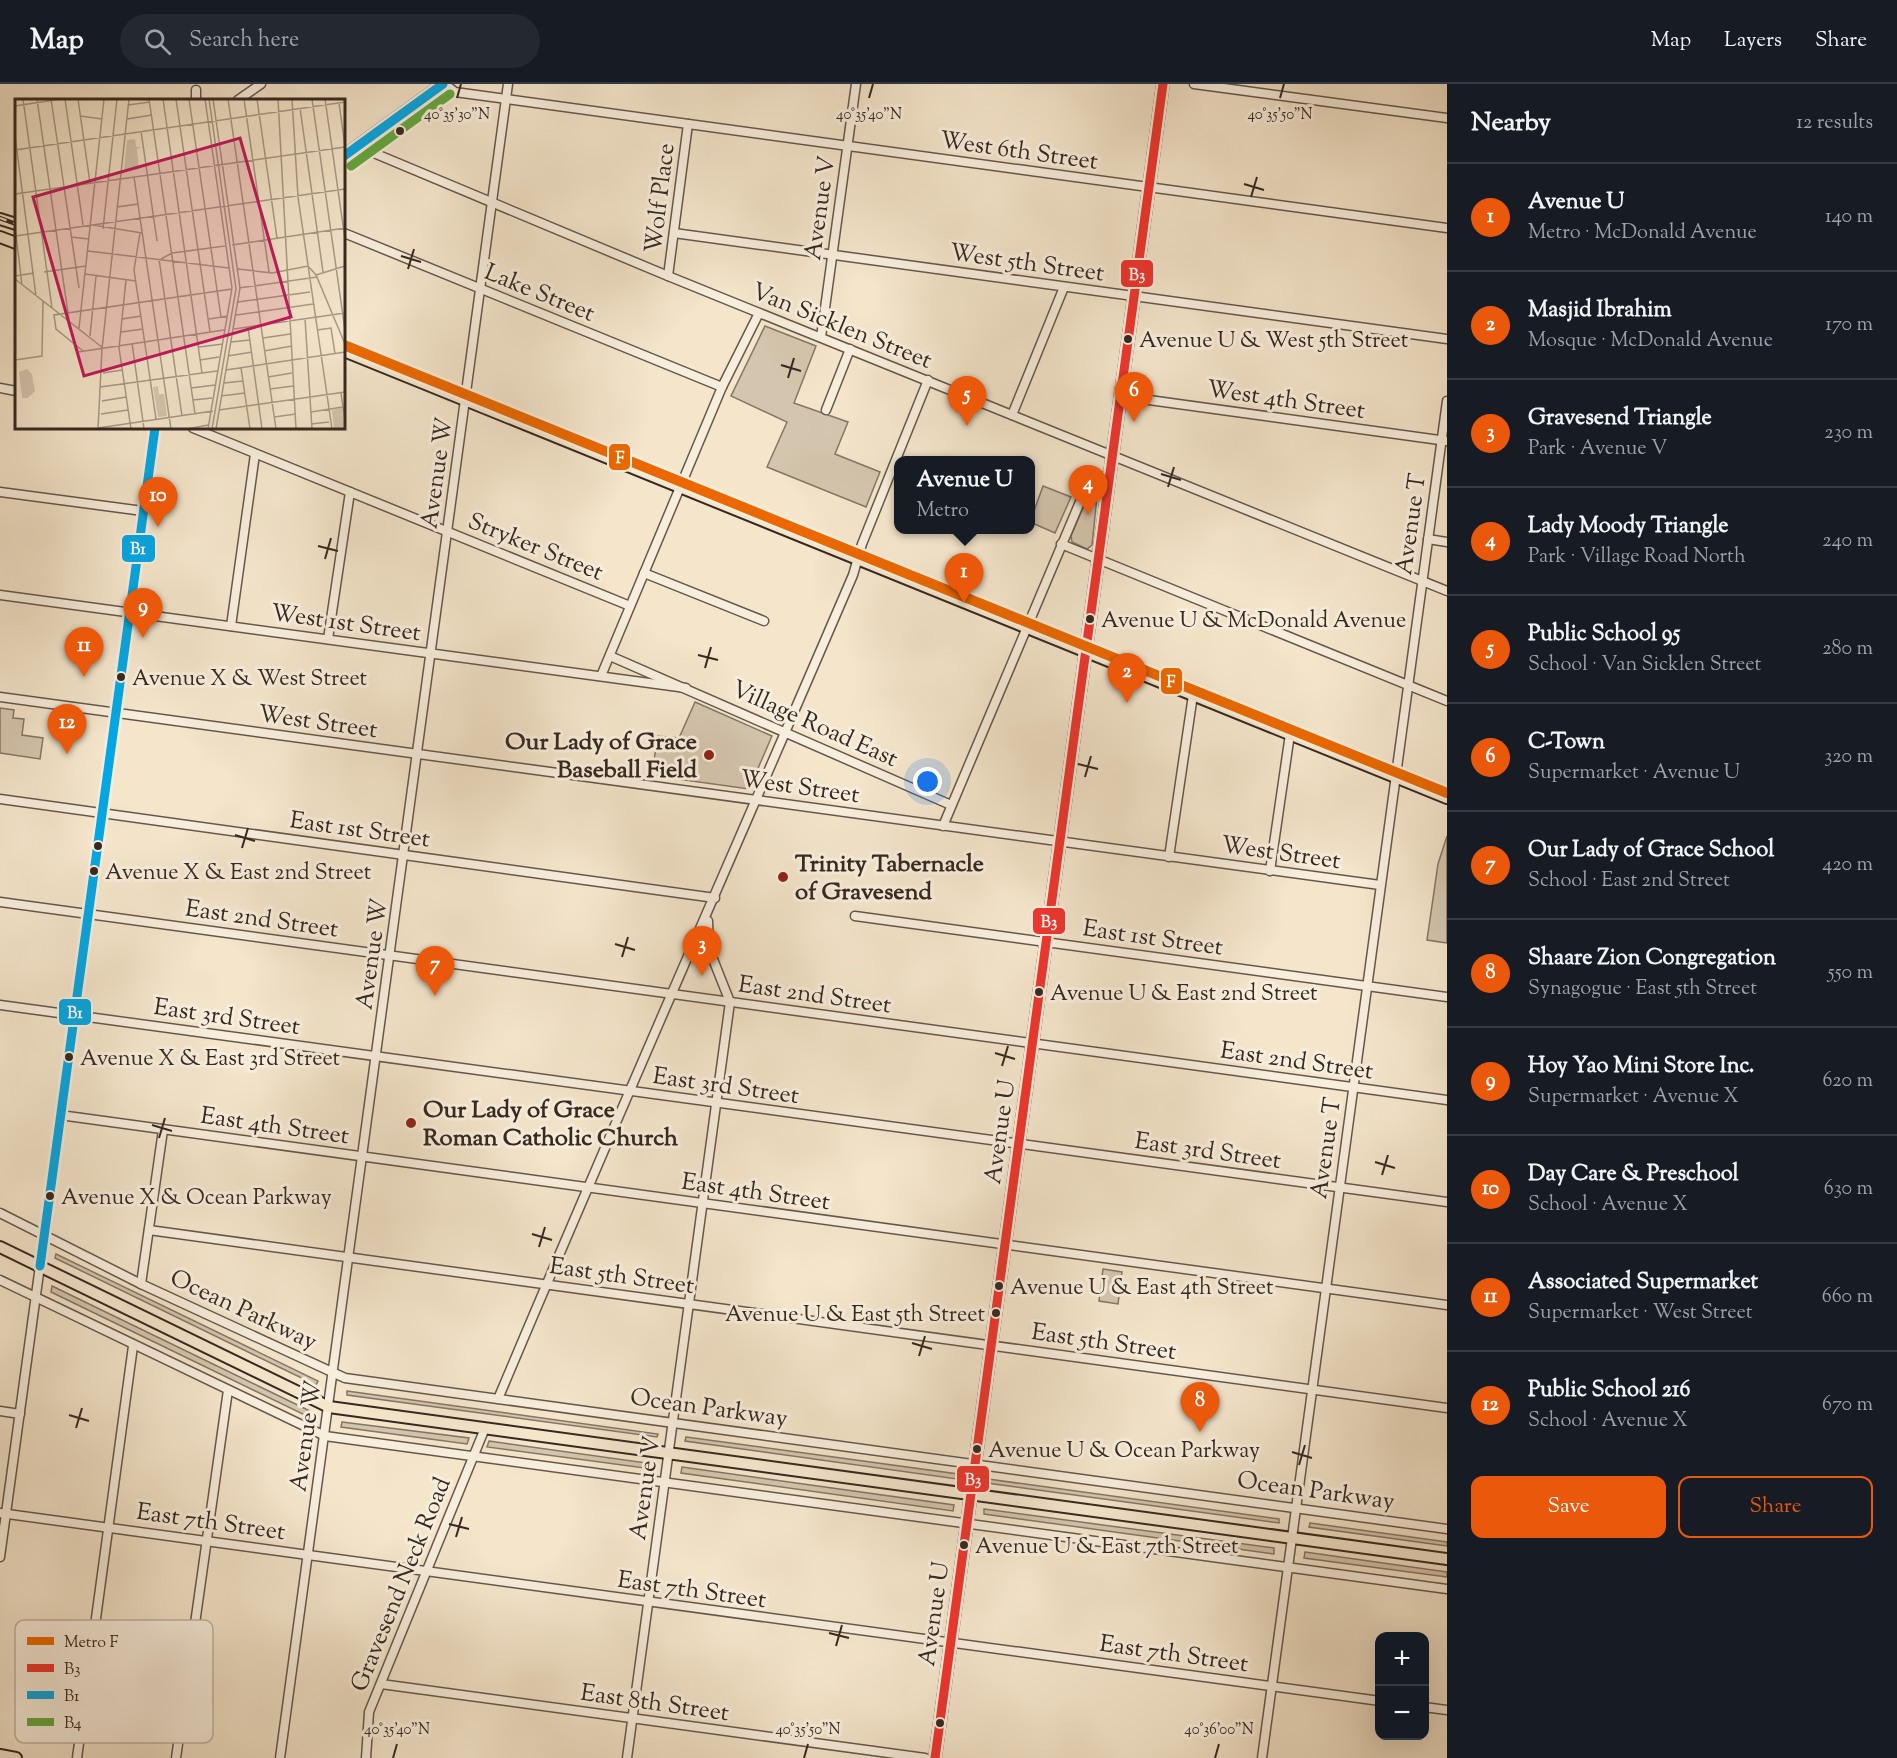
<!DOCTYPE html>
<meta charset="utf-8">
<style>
:root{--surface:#171b24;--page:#242831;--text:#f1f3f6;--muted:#9ea1a6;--line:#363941;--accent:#ea580c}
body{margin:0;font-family:"Sorts Mill Goudy",serif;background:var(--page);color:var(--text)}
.controls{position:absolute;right:18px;bottom:18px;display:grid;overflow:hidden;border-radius:12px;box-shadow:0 6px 24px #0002}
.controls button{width:54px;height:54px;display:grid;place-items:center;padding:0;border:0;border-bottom:2px solid var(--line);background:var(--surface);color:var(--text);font:30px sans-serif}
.you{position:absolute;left:928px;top:698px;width:21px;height:21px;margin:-15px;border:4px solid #fff;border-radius:50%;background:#1a73e8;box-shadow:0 0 0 9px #1a73e833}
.badge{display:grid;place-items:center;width:39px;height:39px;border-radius:50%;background:var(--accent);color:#fff;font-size:20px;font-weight:700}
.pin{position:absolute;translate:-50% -50px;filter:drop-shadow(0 2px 3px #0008)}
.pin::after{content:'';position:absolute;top:32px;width:21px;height:18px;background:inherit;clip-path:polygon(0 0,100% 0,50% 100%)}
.popup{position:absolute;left:894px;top:372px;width:141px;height:78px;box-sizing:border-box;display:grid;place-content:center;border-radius:12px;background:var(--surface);filter:drop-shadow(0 2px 4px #0005);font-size:20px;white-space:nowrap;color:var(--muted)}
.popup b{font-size:22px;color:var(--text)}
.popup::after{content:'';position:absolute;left:50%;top:100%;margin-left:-12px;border:12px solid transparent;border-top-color:var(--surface)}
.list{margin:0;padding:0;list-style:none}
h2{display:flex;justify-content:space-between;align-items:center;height:78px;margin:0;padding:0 24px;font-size:26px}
h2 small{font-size:20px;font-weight:400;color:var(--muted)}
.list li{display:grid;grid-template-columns:39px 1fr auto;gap:18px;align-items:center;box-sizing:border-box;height:108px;padding:0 24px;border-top:2px solid var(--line)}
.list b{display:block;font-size:22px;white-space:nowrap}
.list p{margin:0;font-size:20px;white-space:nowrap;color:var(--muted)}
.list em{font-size:20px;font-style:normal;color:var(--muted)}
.actions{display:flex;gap:12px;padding:18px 24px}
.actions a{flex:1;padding:14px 0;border:2px solid var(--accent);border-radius:12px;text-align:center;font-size:21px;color:var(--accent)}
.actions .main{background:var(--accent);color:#fff}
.icon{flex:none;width:33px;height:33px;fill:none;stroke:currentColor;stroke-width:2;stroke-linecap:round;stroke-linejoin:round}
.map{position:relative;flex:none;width:1447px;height:1674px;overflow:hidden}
header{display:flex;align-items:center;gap:36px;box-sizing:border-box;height:84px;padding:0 30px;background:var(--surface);border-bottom:2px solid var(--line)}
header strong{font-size:28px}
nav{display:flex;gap:33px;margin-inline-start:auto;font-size:21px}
.search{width:420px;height:54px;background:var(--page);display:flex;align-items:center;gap:15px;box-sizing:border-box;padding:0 21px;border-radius:33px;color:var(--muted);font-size:22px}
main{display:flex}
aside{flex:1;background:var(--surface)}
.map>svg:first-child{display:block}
</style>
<header>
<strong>Map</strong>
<div class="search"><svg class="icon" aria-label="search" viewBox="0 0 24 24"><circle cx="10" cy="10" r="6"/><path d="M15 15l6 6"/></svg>Search here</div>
<nav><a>Map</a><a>Layers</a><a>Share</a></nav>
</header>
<main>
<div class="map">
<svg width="1447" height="1674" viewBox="0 0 1447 1674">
<rect width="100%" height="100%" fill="#f4e5cb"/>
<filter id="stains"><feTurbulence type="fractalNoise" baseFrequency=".00333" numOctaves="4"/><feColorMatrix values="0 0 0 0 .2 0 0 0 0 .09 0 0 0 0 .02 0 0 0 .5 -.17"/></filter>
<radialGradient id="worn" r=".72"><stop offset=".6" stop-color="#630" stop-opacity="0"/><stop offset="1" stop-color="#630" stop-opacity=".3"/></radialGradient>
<g fill="#d4c5ae" stroke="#857667" stroke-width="1.5">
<polygon points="765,242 816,262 794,319 848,338 835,370 880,388 866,423 767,383 787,338 731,312"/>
<polygon points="1043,402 1071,413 1055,449 1030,438"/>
<polygon points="1098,403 1092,461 1087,465 1072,458 1071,452 1089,410"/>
<polygon points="695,618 772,652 749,705 656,692 652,688 658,652 679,654"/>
<polygon points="0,624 14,626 13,634 24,635 22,651 43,654 40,675 0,669"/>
<polygon points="1447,752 1447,859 1427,856 1438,780"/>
<polygon points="56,1170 318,1297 316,1301 55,1174"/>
<polygon points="1103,1185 1122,1188 1118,1220 1099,1217"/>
<polygon points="52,1202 314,1329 313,1335 51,1208"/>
<polygon points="347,1307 658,1350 657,1353 347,1311"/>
<polygon points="342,1338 469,1354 467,1360 341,1343"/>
<polygon points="686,1353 958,1390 957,1395 685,1357"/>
<polygon points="489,1357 654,1380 652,1385 487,1363"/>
<polygon points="682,1383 954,1421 953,1427 681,1389"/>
<polygon points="988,1395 1279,1435 1279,1439 987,1399"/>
<polygon points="984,1425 1274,1464 1274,1470 984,1430"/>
<polygon points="1310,1439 1447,1458 1447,1462 1309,1443"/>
<polygon points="1305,1468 1447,1488 1447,1493 1304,1474"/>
</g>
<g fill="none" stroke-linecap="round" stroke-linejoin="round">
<defs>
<g id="minor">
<polyline points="445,0 455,8 1447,144"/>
<polyline points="1194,0 1447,34"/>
<polyline points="196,16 196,6"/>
<polyline points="238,16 261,0"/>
<polyline points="357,62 668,192 1447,507"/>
<polyline points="344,149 722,303"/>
<polyline points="674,149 1447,255"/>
<polyline points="668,192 688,40"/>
<polyline points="821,253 856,0"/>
<polyline points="0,304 16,307"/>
<polyline points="1120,312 1447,357"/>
<polyline points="826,326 850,265"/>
<polyline points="1012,331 1064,203"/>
<polyline points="193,344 630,522"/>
<polyline points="0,408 143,427"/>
<polyline points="1428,455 1447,458"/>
<polyline points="1061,460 1447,617"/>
<polyline points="644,489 764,537"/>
<polyline points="0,511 686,604"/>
<polyline points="231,542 255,370"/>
<polyline points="328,555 350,408"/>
<polyline points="610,572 951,721"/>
<polyline points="601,592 722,303 759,229"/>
<polyline points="0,613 1380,801"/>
<polyline points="0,715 715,814"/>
<polyline points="943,742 1085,406 1094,394 1109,392"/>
<polyline points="1169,773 1193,611"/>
<polyline points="1270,787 1290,650"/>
<polyline points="0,818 1447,1016"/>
<polyline points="855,832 1447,913"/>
<polyline points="0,921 1447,1118"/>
<polyline points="60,1031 1447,1221"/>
<polyline points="0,1129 141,1200 345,1294 1447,1445"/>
<polyline points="149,1146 1447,1324"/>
<polyline points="0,1196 325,1352 1447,1505"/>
<polyline points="141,1200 163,1046"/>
<path d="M498 1315C614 1039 735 766 853 491L862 460 928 296"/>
<polyline points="0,1327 20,1330"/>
<polyline points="0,1429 1380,1617"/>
<polyline points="0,1473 155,344"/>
<polyline points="381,1600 925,1674"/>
<polyline points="1424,1623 1447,1626"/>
<polyline points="77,1674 133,1262"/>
<polyline points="176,1674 228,1306"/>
<polyline points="280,1674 508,0"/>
<polyline points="366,1674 369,1628 485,1344"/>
<polyline points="627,1674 730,918 709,865 708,837"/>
<polyline points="1262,1674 1447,317"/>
</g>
<g id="major">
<polyline points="344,72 443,0"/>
<polyline points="0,135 16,140"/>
<polyline points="0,153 16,159"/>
<polyline points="344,267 1447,714"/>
<polyline points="0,1163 329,1323 1447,1475"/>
<polyline points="0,1671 16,1674"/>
<polyline points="935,1674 1163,0"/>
</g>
</defs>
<use href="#minor" stroke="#66574b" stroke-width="11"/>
<use href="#major" stroke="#362820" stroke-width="14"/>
<use href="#minor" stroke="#f8eedd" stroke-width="8"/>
<use href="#major" stroke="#f4e5cb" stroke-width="10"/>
<defs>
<g id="rail">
<polyline points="0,134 16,140"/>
<polyline points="344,266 1447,714"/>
</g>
</defs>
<use href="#rail" stroke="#362820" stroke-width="4.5"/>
<use href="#rail" stroke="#f8eedd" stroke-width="2" stroke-dasharray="7" stroke-linecap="butt"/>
<defs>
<polyline id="bus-1" points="935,1674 1163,0"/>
<g id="bus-2">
<polyline points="344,72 443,0"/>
<polyline points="40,1182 155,344"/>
</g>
<polyline id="bus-3" points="351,82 450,10"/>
</defs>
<use href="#bus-1" stroke="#f8eedd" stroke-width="14"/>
<use href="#bus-2" stroke="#f8eedd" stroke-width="14"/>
<use href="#bus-3" stroke="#f8eedd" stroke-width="14"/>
<use href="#bus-1" stroke="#ee352e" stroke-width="9"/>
<use href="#bus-2" stroke="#03a7e5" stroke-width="9"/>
<use href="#bus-3" stroke="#64a83f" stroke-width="9"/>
<defs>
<polyline id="metro-1" points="344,261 1447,709"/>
</defs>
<use href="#metro-1" stroke="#f8eedd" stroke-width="15"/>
<use href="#metro-1" stroke="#eb6800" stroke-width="10"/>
</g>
<path fill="none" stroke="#362820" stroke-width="2" d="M457 14 461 0M869 14 873 0M1280 14 1284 0M1244 100 1264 106M1251 113 1257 93M401 172 421 178M408 185 414 165M781 281 801 287M788 294 794 274M1161 390 1181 396M1168 403 1174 383M318 462 338 467M325 475 331 454M698 571 718 576M705 584 711 563M1078 680 1098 685M1085 693 1091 672M235 751 255 757M242 764 248 744M615 860 635 866M622 873 628 853M995 969 1015 975M1002 982 1008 962M152 1041 172 1047M159 1054 165 1034M1375 1078 1395 1084M1382 1091 1388 1071M532 1150 552 1156M539 1163 545 1143M912 1259 932 1265M919 1272 925 1252M69 1331 89 1337M76 1344 82 1324M1292 1368 1312 1374M1299 1381 1305 1361M449 1440 469 1445M456 1453 462 1433M829 1549 849 1554M836 1562 842 1541M393 1674 397 1660M804 1674 808 1660M1215 1674 1219 1660"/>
<g fill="#362820" stroke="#f8eedd" stroke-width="2">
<circle cx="400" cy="47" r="5"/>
<circle cx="1128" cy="255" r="5"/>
<circle cx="1090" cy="535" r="5"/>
<circle cx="121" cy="593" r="5"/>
<circle cx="98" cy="762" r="5"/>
<circle cx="94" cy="787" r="5"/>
<circle cx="1039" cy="908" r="5"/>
<circle cx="69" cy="973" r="5"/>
<circle cx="50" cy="1112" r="5"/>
<circle cx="999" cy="1202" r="5"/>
<circle cx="996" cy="1229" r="5"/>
<circle cx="977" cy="1365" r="5"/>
<circle cx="964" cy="1461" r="5"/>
<circle cx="940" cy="1639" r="5"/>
</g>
<g fill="#8f2418" stroke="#f8eedd" stroke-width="2">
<circle cx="709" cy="671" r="6"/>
<circle cx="783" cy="793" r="6"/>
<circle cx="411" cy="1039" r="6"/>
</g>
<g text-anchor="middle" stroke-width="6" stroke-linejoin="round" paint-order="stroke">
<g font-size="22" fill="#362820" stroke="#f8eedd" text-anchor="start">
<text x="1139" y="263">Avenue U &amp; West 5th Street</text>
<text x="1101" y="543">Avenue U &amp; McDonald Avenue</text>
<text x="132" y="601">Avenue X &amp; West Street</text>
<text x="105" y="795">Avenue X &amp; East 2nd Street</text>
<text x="1050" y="916">Avenue U &amp; East 2nd Street</text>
<text x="80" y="981">Avenue X &amp; East 3rd Street</text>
<text x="61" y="1120">Avenue X &amp; Ocean Parkway</text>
<text x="1010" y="1210">Avenue U &amp; East 4th Street</text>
<text x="985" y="1237" text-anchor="end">Avenue U &amp; East 5th Street</text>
<text x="988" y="1373">Avenue U &amp; Ocean Parkway</text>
<text x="975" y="1469">Avenue U &amp; East 7th Street</text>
</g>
<g font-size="24" fill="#362820" stroke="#f8eedd">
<text transform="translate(1019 66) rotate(8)" y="8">West 6th Street</text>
<text transform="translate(659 114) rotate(-83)" y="8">Wolf Place</text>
<text transform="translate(819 124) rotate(-82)" y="8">Avenue V</text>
<text transform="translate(1027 178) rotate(8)" y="8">West 5th Street</text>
<text transform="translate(540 208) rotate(22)" y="8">Lake Street</text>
<text transform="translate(842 241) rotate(22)" y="8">Van Sicklen Street</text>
<text transform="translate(1286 315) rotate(8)" y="8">West 4th Street</text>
<text transform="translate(436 389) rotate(-82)" y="8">Avenue W</text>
<text transform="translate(1410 440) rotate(-82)" y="8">Avenue T</text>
<text transform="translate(536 462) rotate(22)" y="8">Stryker Street</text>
<text transform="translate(346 538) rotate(8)" y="8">West 1st Street</text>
<text transform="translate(318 637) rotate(8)" y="8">West Street</text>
<text transform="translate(815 639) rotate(24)" y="8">Village Road East</text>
<text transform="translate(800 702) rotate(8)" y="8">West Street</text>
<text transform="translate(360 745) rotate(8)" y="8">East 1st Street</text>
<text transform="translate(1281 768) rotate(8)" y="8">West Street</text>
<text transform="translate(262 834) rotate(8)" y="8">East 2nd Street</text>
<text transform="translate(1153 853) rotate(8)" y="8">East 1st Street</text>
<text transform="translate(371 870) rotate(-82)" y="8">Avenue W</text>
<text transform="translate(815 910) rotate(8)" y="8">East 2nd Street</text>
<text transform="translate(227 932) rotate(8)" y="8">East 3rd Street</text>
<text transform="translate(1297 976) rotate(8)" y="8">East 2nd Street</text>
<text transform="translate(726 1001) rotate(8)" y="8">East 3rd Street</text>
<text transform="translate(275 1041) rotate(8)" y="8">East 4th Street</text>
<text transform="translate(999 1048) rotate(-82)" y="8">Avenue U</text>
<text transform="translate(1325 1064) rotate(-82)" y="8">Avenue T</text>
<text transform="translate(1208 1066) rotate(8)" y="8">East 3rd Street</text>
<text transform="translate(756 1107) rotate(8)" y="8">East 4th Street</text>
<text transform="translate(622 1191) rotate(8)" y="8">East 5th Street</text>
<text transform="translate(244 1225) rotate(25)" y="8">Ocean Parkway</text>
<text transform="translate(1104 1257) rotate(8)" y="8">East 5th Street</text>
<text transform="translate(709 1323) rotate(8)" y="8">Ocean Parkway</text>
<text transform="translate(305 1352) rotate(-82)" y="8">Avenue W</text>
<text transform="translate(644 1404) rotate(-82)" y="8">Avenue V</text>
<text transform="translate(1316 1406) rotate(8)" y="8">Ocean Parkway</text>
<text transform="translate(211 1437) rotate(8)" y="8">East 7th Street</text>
<text transform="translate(400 1500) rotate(-68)" y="8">Gravesend Neck Road</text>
<text transform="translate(692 1505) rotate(8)" y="8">East 7th Street</text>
<text transform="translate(933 1530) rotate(-82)" y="8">Avenue U</text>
<text transform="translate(1174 1569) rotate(8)" y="8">East 7th Street</text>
<text transform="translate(655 1618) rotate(8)" y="8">East 8th Street</text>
</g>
<g font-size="24" font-weight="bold" fill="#362820" stroke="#f8eedd" text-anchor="start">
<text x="697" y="665" text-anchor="end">Our Lady of Grace<tspan x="697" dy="28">Baseball Field</tspan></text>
<text x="795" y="787">Trinity Tabernacle<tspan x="795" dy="28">of Gravesend</tspan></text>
<text x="423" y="1033">Our Lady of Grace<tspan x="423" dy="28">Roman Catholic Church</tspan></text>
</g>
</g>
<g transform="translate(15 15)">
<rect width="330" height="330" fill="#f4e5cb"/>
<path d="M120 40 121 48H126L122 50 124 70 109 71 112 41ZM12 270 17 275 20 292 13 299H7L4 273ZM143 287 144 295H149L152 317 143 318 138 288ZM327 309 329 330H319L317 311Z" fill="#d4c5ae"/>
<path fill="none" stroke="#a89987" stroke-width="1.5" d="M8 0 37 209M22 0 54 221M36 0 64 189M50 0 68 126M63 0 75 84M134 0 180 315M148 0 187 274M161 0 195 233M174 0 206 218M190 0 217 189 193 330M194 0 221 190 197 330M198 0 225 189 201 330M213 0 261 330M229 0 254 173M242 0 262 139M263 0 281 330M277 0 283 98 317 330M297 0 330 231M310 0 330 140M324 4 330 47M113 6 135 3M0 7 46 0M285 9 308 173M65 17 87 20M112 20 137 16M126 32 142 142M0 37 21 197M0 51 330 3M119 78 156 330M0 95 330 48M102 108 123 105M78 126 127 134M0 128 7 186M88 130 102 0M0 137 330 90M56 138 74 140M217 146 330 129M73 152 214 169M144 160 167 317M146 160 157 154 210 147M223 170 257 174 293 167 301 176 330 245M119 171 141 320M119 171 125 134M29 173 71 167M70 175 121 182M301 176 330 167M0 177 19 174M0 180 88 249M111 181 104 249 116 330M224 189 302 178M223 203 295 193M221 216 298 205M290 219 297 330M107 220 126 217M194 220 213 217M233 228 247 330M64 229 89 0M219 230 330 214M302 231 316 229 320 255M106 233 128 230M75 237 81 177M248 239 275 235M216 243 235 241M117 244 129 330M184 248 208 245M68 252 41 230 39 216 217 190M249 252 277 247M63 253 209 231M213 257 237 253M0 261 27 257 28 202M185 261 204 258M226 269 235 330M211 271 330 253M88 274 107 271M253 278 277 274M209 284 228 282M85 288 202 272M176 289 200 286M255 290 278 287M326 294 330 323M206 297 230 294M178 301 197 299M87 302 111 298M204 311 330 293M296 313 328 308M86 315 113 311M259 318 281 315M296 325 314 323M83 329 198 312M83 330 87 250 114 0M172 330 193 326"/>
<path fill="#c2185b" fill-opacity="0.15" stroke="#c2185b" stroke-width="3" d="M225 39 276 218 69 277 18 98Z"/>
<rect width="330" height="330" fill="none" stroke="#362820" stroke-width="3"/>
</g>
<rect x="15" y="1536" width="198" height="123" rx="9" fill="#f8eedd" stroke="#beb3a4" stroke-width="1.5"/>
<rect x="27" y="1553" width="27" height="8" fill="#eb6800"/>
<rect x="27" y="1580" width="27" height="8" fill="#ee352e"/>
<rect x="27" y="1607" width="27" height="8" fill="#03a7e5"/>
<rect x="27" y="1634" width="27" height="8" fill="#64a83f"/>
<g font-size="16" fill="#362820">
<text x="64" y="1563">Metro F</text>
<text x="64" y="1590">B3</text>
<text x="64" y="1617">B1</text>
<text x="64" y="1644">B4</text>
</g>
<g font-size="15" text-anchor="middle" fill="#362820" stroke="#f8eedd" stroke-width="6" stroke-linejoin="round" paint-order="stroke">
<text x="457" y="35">40°35'30"N</text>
<text x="869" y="35">40°35'40"N</text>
<text x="1280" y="35">40°35'50"N</text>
<text x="397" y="1650">40°35'40"N</text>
<text x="808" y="1650">40°35'50"N</text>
<text x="1219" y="1650">40°36'00"N</text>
</g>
<g stroke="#f8eedd" stroke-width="2">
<rect x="1120" y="175" width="34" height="29" rx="6" fill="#ee352e"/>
<rect x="608" y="359" width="23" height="28" rx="6" fill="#eb6800"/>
<rect x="121" y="450" width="35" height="29" rx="6" fill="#03a7e5"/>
<rect x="1160" y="583" width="23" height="28" rx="6" fill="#eb6800"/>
<rect x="1032" y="823" width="34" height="28" rx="6" fill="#ee352e"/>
<rect x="58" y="914" width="34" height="28" rx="6" fill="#03a7e5"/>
<rect x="956" y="1381" width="34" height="28" rx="6" fill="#ee352e"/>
</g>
<g font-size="16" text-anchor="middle" font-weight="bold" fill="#fff">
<text x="1137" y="196">B3</text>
<text x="620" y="379">F</text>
<text x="138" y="470">B1</text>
<text x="1171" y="603">F</text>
<text x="1049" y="843">B3</text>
<text x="75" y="934">B1</text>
<text x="973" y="1401">B3</text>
</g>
<rect width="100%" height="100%" filter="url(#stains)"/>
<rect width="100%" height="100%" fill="url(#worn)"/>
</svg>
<div class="controls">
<button>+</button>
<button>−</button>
</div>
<div class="you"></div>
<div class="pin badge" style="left:964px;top:519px">1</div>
<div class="popup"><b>Avenue U</b>Metro</div>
<div class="pin badge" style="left:1127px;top:619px">2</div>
<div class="pin badge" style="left:702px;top:892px">3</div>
<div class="pin badge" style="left:1088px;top:431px">4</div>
<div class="pin badge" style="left:967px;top:342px">5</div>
<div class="pin badge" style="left:1134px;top:338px">6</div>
<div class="pin badge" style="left:435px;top:912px">7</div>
<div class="pin badge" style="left:1200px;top:1348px">8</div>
<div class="pin badge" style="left:143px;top:554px">9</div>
<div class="pin badge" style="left:158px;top:443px">10</div>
<div class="pin badge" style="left:84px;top:593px">11</div>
<div class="pin badge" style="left:67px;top:670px">12</div>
</div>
<aside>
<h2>Nearby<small>12 results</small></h2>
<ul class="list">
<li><span class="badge">1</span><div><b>Avenue U</b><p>Metro · McDonald Avenue</p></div><em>140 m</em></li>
<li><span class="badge">2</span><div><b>Masjid Ibrahim</b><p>Mosque · McDonald Avenue</p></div><em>170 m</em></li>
<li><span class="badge">3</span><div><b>Gravesend Triangle</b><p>Park · Avenue V</p></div><em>230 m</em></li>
<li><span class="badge">4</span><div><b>Lady Moody Triangle</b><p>Park · Village Road North</p></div><em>240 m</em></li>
<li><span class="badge">5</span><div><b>Public School 95</b><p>School · Van Sicklen Street</p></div><em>280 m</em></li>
<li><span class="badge">6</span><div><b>C-Town</b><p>Supermarket · Avenue U</p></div><em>320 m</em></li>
<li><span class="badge">7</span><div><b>Our Lady of Grace School</b><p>School · East 2nd Street</p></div><em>420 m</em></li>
<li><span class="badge">8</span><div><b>Shaare Zion Congregation</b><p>Synagogue · East 5th Street</p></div><em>550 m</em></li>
<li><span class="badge">9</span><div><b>Hoy Yao Mini Store Inc.</b><p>Supermarket · Avenue X</p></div><em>620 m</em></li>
<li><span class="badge">10</span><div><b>Day Care &amp; Preschool</b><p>School · Avenue X</p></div><em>630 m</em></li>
<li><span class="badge">11</span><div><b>Associated Supermarket</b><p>Supermarket · West Street</p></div><em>660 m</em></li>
<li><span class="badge">12</span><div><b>Public School 216</b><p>School · Avenue X</p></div><em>670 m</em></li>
</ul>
<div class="actions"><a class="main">Save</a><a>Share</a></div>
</aside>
</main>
